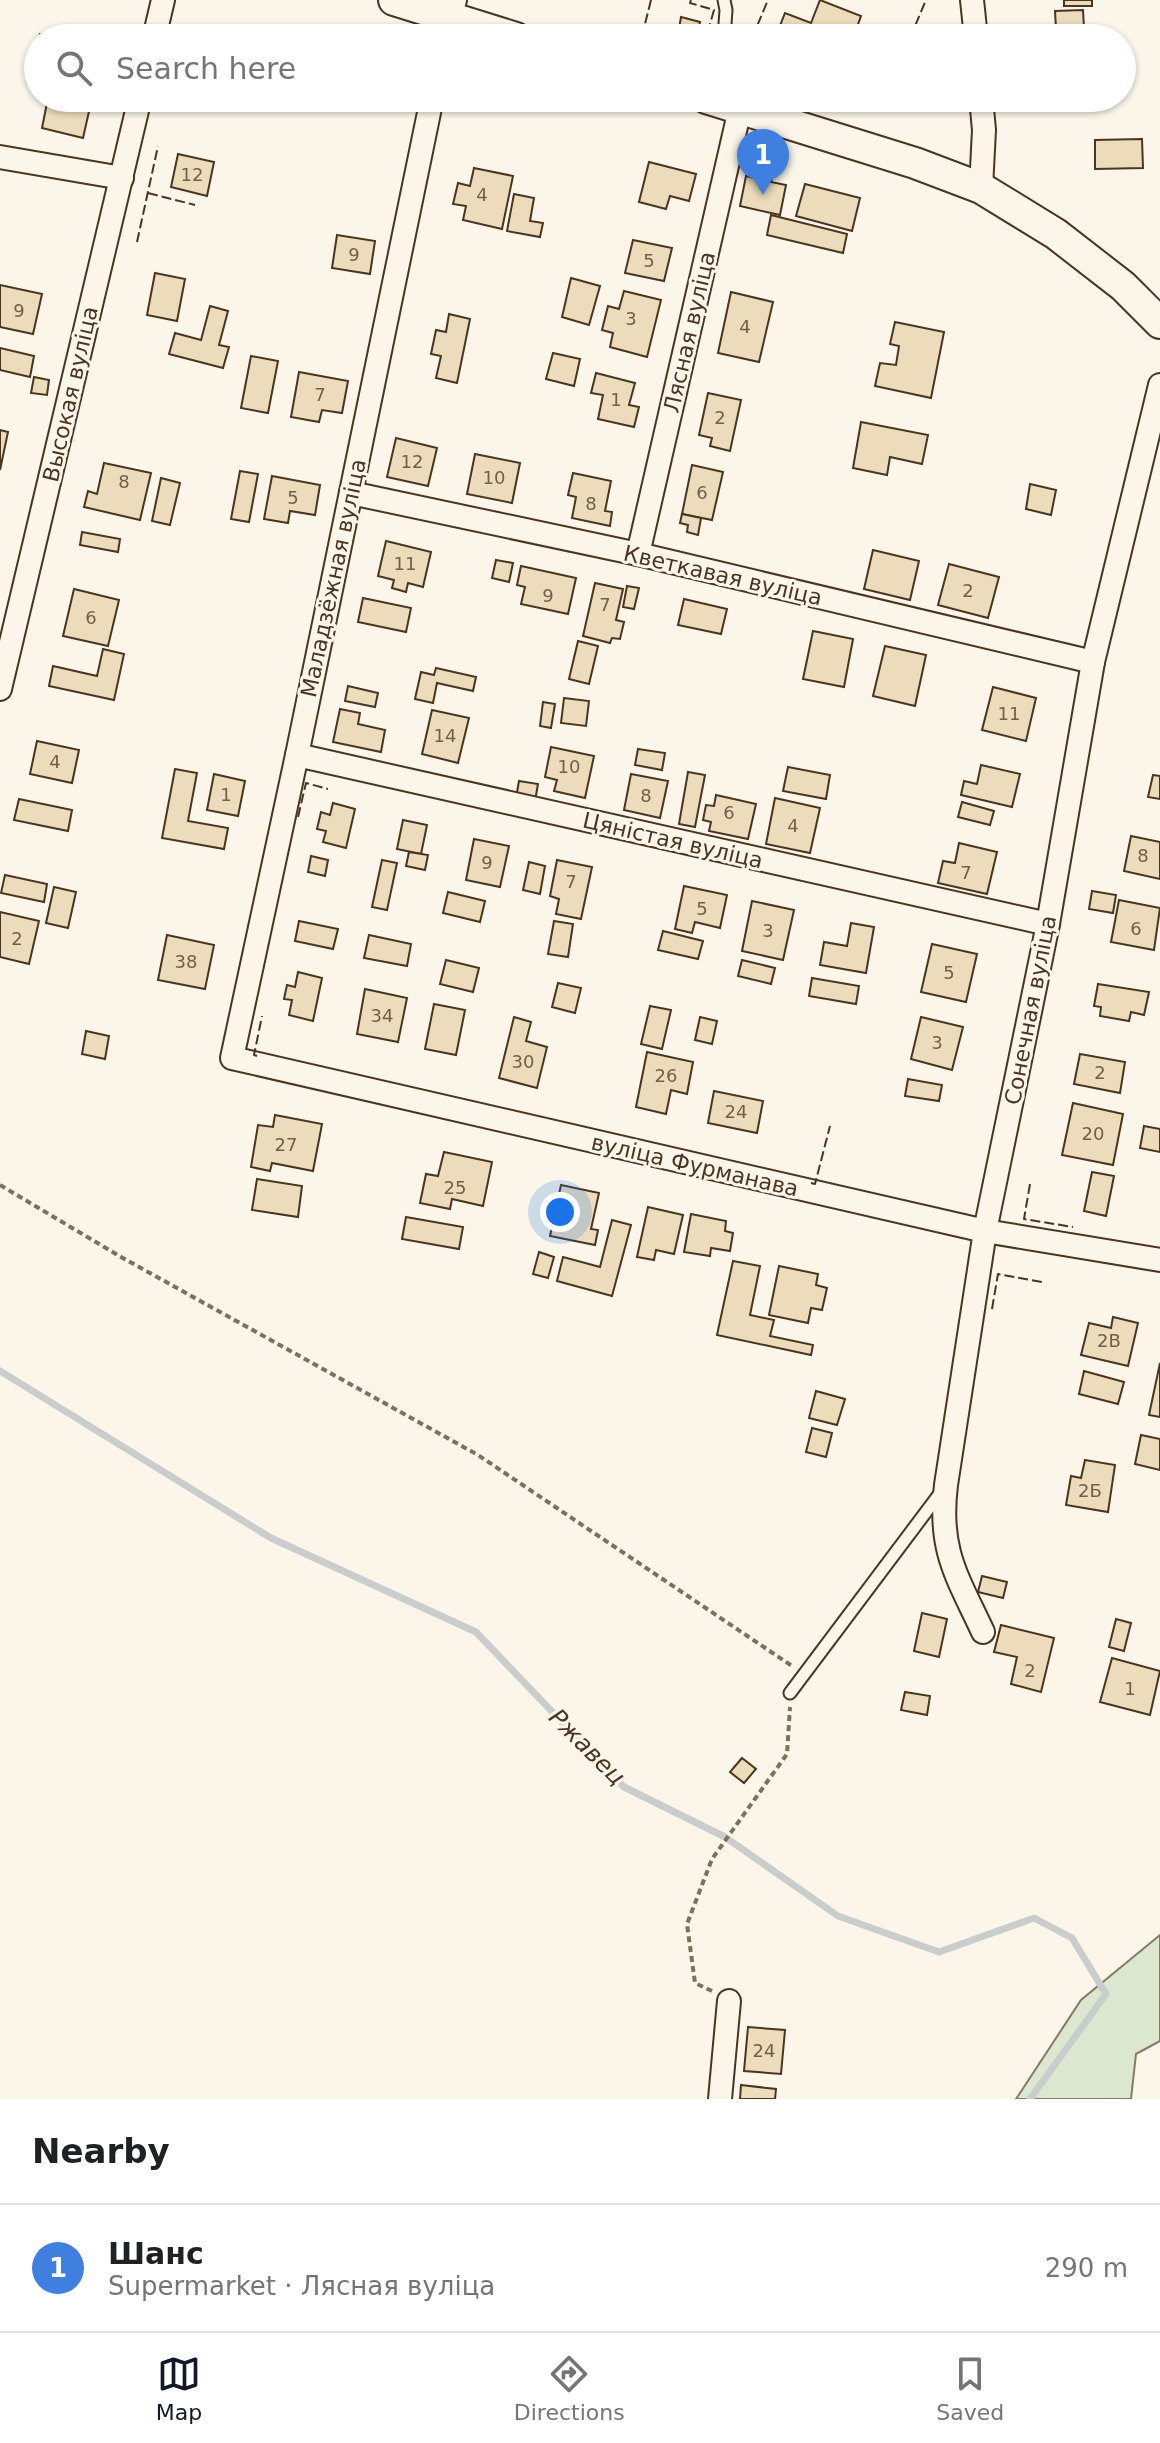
<!DOCTYPE html>
<meta charset="utf-8">
<style>
:root{--surface:#fff;--page:#f2f2f2;--text:#202124;--muted:#757577;--line:#e0e0e0;--accent:#111827}
body{margin:0;font-family:"DejaVu Sans",sans-serif;background:var(--page);color:var(--text)}
.you{position:absolute;left:560px;top:1212px;width:28px;height:28px;margin:-20px;border:6px solid #fff;border-radius:50%;background:#1a73e8;box-shadow:0 0 0 12px #1a73e833}
.badge{display:grid;place-items:center;width:52px;height:52px;border-radius:50%;background:var(--accent);color:#fff;font-size:26px;font-weight:700}
.pin{position:absolute;translate:-50% -66px;filter:drop-shadow(0 2px 4px #0008)}
.pin::after{content:'';position:absolute;top:42px;width:28px;height:24px;background:inherit;clip-path:polygon(0 0,100% 0,50% 100%)}
.list{margin:0;padding:0;list-style:none}
h2{display:flex;justify-content:space-between;align-items:center;height:104px;margin:0;padding:0 32px;font-size:34px}
h2 small{font-size:26px;font-weight:400;color:var(--muted)}
.list li{display:grid;grid-template-columns:52px 1fr auto;gap:24px;align-items:center;box-sizing:border-box;height:128px;padding:0 32px;border-top:2px solid var(--line)}
.list b{display:block;font-size:30px;white-space:nowrap}
.list p{margin:0;font-size:26px;white-space:nowrap;color:var(--muted)}
.list em{font-size:26px;font-style:normal;color:var(--muted)}
.icon{flex:none;width:44px;height:44px;fill:none;stroke:currentColor;stroke-width:2;stroke-linecap:round;stroke-linejoin:round}
.map{position:relative;flex:none;width:1160px;height:2099px;overflow:hidden}
.search{position:absolute;background:var(--surface);box-shadow:0 2px 6px #0004;left:24px;right:24px;top:24px;height:88px;display:flex;align-items:center;gap:20px;box-sizing:border-box;padding:0 28px;border-radius:44px;color:var(--muted);font-size:30px}
.sheet{height:232px;background:var(--surface)}
nav{display:flex;justify-content:space-around;align-items:center;box-sizing:border-box;height:112px;border-top:2px solid var(--line);background:var(--surface);font-size:22px;color:var(--muted)}
nav a{display:grid;justify-items:center;gap:4px}
nav .on{color:var(--accent)}
.map>svg:first-child{display:block}
</style>
<div class="map">
<svg width="1160" height="2099" viewBox="0 0 1160 2099">
<rect width="100%" height="100%" fill="#fbf6e9"/>
<polygon fill="#dce7d0" stroke="#887966" stroke-width="2" points="1160,1935 1160,2041 1136,2054 1131,2099 1016,2099 1081,2000"/>
<g fill="none" stroke-linecap="round" stroke-linejoin="round">
<polyline stroke="#c9cecd" stroke-width="7" points="0,1371 271,1538 476,1632 624,1787 725,1837 838,1916 939,1952 1034,1918 1072,1938 1106,1994 1030,2099"/>
</g>
<g fill="#ecdcbc" stroke="#4a3520" stroke-width="2">
<polygon points="820,0 861,16 853,38 776,36 785,13 811,23"/>
<rect x="1064" y="0" width="28" height="6"/>
<polygon points="1083,10 1084,28 1056,29 1055,11"/>
<polygon points="681,17 700,22 697,33 679,29"/>
<polygon points="48,98 70,98 69,103 90,107 83,138 42,128"/>
<polygon points="1142,139 1143,168 1095,169 1095,140"/>
<polygon points="178,154 214,162 207,196 171,187"/>
<polygon points="649,162 696,174 689,201 670,196 666,209 639,202"/>
<polygon points="474,168 513,176 502,229 463,220 466,206 453,204 458,183 470,186"/>
<polygon points="760,170 773,173 771,182 786,185 780,215 740,206 746,176 758,179"/>
<polygon points="805,184 860,198 852,231 796,216"/>
<polygon points="514,194 534,198 530,221 543,223 540,237 507,231"/>
<polygon points="771,215 847,234 843,253 767,235"/>
<polygon points="337,235 375,241 370,274 332,268"/>
<polygon points="633,240 672,248 664,281 625,273"/>
<polygon points="155,273 185,279 177,321 147,315"/>
<polygon points="571,278 600,286 589,325 562,317"/>
<polygon points="0,285 42,294 33,334 0,327"/>
<polygon points="624,291 661,300 647,357 610,347 613,333 602,330 608,306 619,309"/>
<polygon points="731,292 773,302 759,362 718,353"/>
<polygon points="210,306 228,311 219,345 229,347 223,368 169,354 175,333 201,340"/>
<polygon points="449,314 470,319 457,383 436,378 441,356 431,354 436,330 446,332"/>
<polygon points="895,322 944,332 931,398 875,386 880,363 896,365 899,346 890,344"/>
<polygon points="0,348 34,356 30,377 0,370"/>
<polygon points="553,353 580,359 574,386 546,379"/>
<polygon points="251,356 278,361 268,413 241,408"/>
<polygon points="299,372 348,381 342,413 322,410 319,422 291,417"/>
<polygon points="596,373 635,383 629,405 639,407 634,427 598,419 603,395 591,393"/>
<polygon points="34,377 49,380 47,395 31,393"/>
<polygon points="708,393 741,400 730,451 710,446 712,438 699,435"/>
<polygon points="861,422 928,435 922,464 890,457 887,475 853,468"/>
<polygon points="0,430 8,432 0,470"/>
<polygon points="396,438 437,448 428,486 387,477"/>
<polygon points="475,454 520,463 512,503 467,494"/>
<polygon points="104,463 151,473 140,520 84,507 88,491 97,494"/>
<polygon points="692,465 723,472 712,520 682,514"/>
<polygon points="240,471 258,474 249,522 231,519"/>
<polygon points="573,473 611,481 605,511 612,512 610,526 572,518 576,497 568,495"/>
<polygon points="272,476 320,485 315,515 290,511 288,523 264,519"/>
<polygon points="161,478 180,483 170,525 152,521"/>
<polygon points="1030,484 1056,490 1051,515 1026,509"/>
<polygon points="682,514 701,518 698,535 687,532 688,525 680,523"/>
<polygon points="82,532 120,539 118,552 80,545"/>
<polygon points="386,541 431,552 423,587 408,583 406,592 392,588 394,580 378,576"/>
<polygon points="873,550 919,561 910,600 864,589"/>
<polygon points="496,560 513,563 509,582 492,578"/>
<polygon points="949,564 999,577 988,618 938,605"/>
<polygon points="521,566 576,578 568,614 521,604 525,587 517,585"/>
<polygon points="595,583 623,589 616,620 624,622 620,639 612,638 610,643 583,636"/>
<polygon points="627,586 639,588 634,609 623,607"/>
<polygon points="74,589 119,600 108,646 63,636"/>
<polygon points="363,598 411,608 406,632 358,622"/>
<polygon points="684,599 727,609 721,634 678,625"/>
<polygon points="813,631 853,639 844,687 803,679"/>
<polygon points="578,641 598,646 589,684 569,679"/>
<polygon points="885,646 926,655 915,706 873,696"/>
<polygon points="103,649 124,654 114,700 49,686 53,666 97,676"/>
<polygon points="436,668 476,677 473,691 437,683 433,703 415,699 421,672 434,675"/>
<polygon points="348,686 378,693 375,707 345,701"/>
<polygon points="993,687 1036,698 1026,741 982,730"/>
<polygon points="564,698 589,701 586,726 561,723"/>
<polygon points="543,702 555,704 551,728 540,726"/>
<polygon points="340,709 360,713 358,724 385,730 381,752 333,742"/>
<polygon points="432,710 469,718 458,763 422,754"/>
<polygon points="37,741 79,750 72,783 30,774"/>
<polygon points="551,747 594,756 585,798 554,791 557,780 545,777"/>
<polygon points="638,749 665,753 662,770 635,765"/>
<polygon points="981,765 1020,774 1012,807 961,795 964,781 977,784"/>
<polygon points="788,767 830,775 826,799 783,791"/>
<polygon points="175,769 197,773 188,821 228,828 224,849 162,838"/>
<polygon points="688,772 705,775 695,827 679,824"/>
<polygon points="214,774 245,781 238,816 207,810"/>
<polygon points="631,774 668,781 660,818 624,810"/>
<polygon points="1153,775 1160,776 1160,799 1148,797"/>
<polygon points="519,781 538,784 535,801 516,798"/>
<polygon points="716,795 756,804 748,839 709,831 711,822 703,820 706,805 714,806"/>
<polygon points="775,798 820,808 810,853 766,844"/>
<polygon points="19,799 72,810 68,831 14,820"/>
<polygon points="962,802 994,811 990,825 958,817"/>
<polygon points="333,803 355,809 346,848 323,842 326,831 317,829 321,812 330,815"/>
<polygon points="403,820 427,825 421,854 397,849"/>
<polygon points="1131,836 1160,842 1160,879 1124,871"/>
<polygon points="474,839 509,846 500,887 466,880"/>
<polygon points="959,843 997,852 987,894 938,883 943,861 955,863"/>
<polygon points="409,852 428,855 425,870 406,866"/>
<polygon points="311,856 328,860 325,876 308,872"/>
<polygon points="382,860 397,863 387,910 372,907"/>
<polygon points="557,860 592,867 581,919 556,914 559,899 550,896"/>
<polygon points="529,862 545,866 540,894 523,890"/>
<polygon points="5,875 47,884 44,902 1,893"/>
<polygon points="684,886 727,895 720,928 695,922 692,933 675,929"/>
<polygon points="54,887 76,892 68,928 46,923"/>
<polygon points="1092,891 1116,895 1113,913 1089,909"/>
<polygon points="448,892 485,901 480,922 443,913"/>
<polygon points="1119,900 1160,908 1154,950 1111,942"/>
<polygon points="752,901 794,910 783,960 742,951"/>
<polygon points="0,912 39,921 29,964 0,957"/>
<polygon points="299,921 338,929 333,949 295,941"/>
<polygon points="554,921 573,924 568,957 548,954"/>
<polygon points="851,923 874,927 866,973 820,965 824,942 847,946"/>
<polygon points="663,931 703,941 698,959 658,950"/>
<polygon points="167,935 214,945 205,989 158,980"/>
<polygon points="369,935 411,944 407,966 364,958"/>
<polygon points="932,944 977,954 966,1002 921,992"/>
<polygon points="446,960 479,968 473,992 440,984"/>
<polygon points="742,960 775,968 771,984 738,976"/>
<polygon points="298,972 322,978 313,1021 289,1015 292,1000 284,999 287,985 295,987"/>
<polygon points="812,978 859,986 856,1004 809,996"/>
<polygon points="558,983 581,988 575,1013 552,1007"/>
<polygon points="1098,984 1149,992 1144,1015 1131,1012 1129,1021 1100,1016 1101,1007 1094,1006"/>
<polygon points="365,989 407,998 398,1042 357,1034"/>
<polygon points="434,1004 465,1010 456,1055 425,1049"/>
<polygon points="650,1006 671,1010 662,1049 641,1044"/>
<polygon points="514,1017 531,1022 526,1041 547,1047 537,1088 499,1078"/>
<polygon points="700,1017 717,1021 712,1044 695,1040"/>
<polygon points="921,1017 963,1027 952,1070 911,1059"/>
<polygon points="86,1031 109,1036 105,1059 82,1054"/>
<polygon points="647,1052 693,1062 687,1094 671,1090 666,1114 636,1107"/>
<polygon points="1080,1054 1125,1062 1120,1093 1074,1084"/>
<polygon points="908,1079 942,1085 939,1101 905,1096"/>
<polygon points="714,1091 763,1101 757,1133 708,1123"/>
<polygon points="1073,1103 1123,1114 1113,1165 1062,1155"/>
<polygon points="275,1115 322,1124 313,1171 272,1163 270,1171 251,1167 258,1125 273,1127"/>
<polygon points="1144,1126 1160,1129 1160,1152 1140,1148"/>
<polygon points="444,1152 492,1162 483,1206 452,1199 450,1209 420,1203 426,1174 438,1176"/>
<polygon points="1092,1172 1114,1176 1106,1216 1084,1211"/>
<polygon points="257,1179 302,1186 298,1217 252,1210"/>
<polygon points="561,1185 599,1193 591,1229 598,1230 595,1245 550,1236"/>
<polygon points="648,1207 683,1215 674,1254 656,1250 654,1260 637,1257"/>
<polygon points="691,1214 726,1221 725,1231 733,1233 730,1251 711,1248 710,1256 684,1252"/>
<polygon points="406,1217 463,1227 459,1249 402,1239"/>
<polygon points="612,1220 631,1225 612,1296 557,1281 563,1257 600,1267"/>
<polygon points="539,1252 554,1257 548,1278 533,1274"/>
<polygon points="733,1261 760,1266 750,1315 774,1320 770,1336 813,1345 811,1355 717,1335"/>
<polygon points="779,1266 818,1274 816,1285 827,1288 822,1310 811,1308 808,1323 769,1315"/>
<polygon points="1113,1317 1138,1323 1128,1366 1081,1355 1089,1323 1111,1328"/>
<polygon points="1160,1363 1160,1417 1149,1415"/>
<polygon points="1084,1371 1124,1382 1118,1404 1079,1394"/>
<polygon points="816,1391 845,1399 837,1425 809,1418"/>
<polygon points="812,1428 832,1433 826,1457 806,1452"/>
<polygon points="1141,1435 1160,1439 1160,1470 1135,1464"/>
<polygon points="1085,1460 1115,1465 1108,1512 1066,1505 1071,1476 1081,1478"/>
<polygon points="982,1576 1007,1582 1003,1598 978,1592"/>
<polygon points="922,1613 947,1619 939,1657 914,1651"/>
<polygon points="1116,1619 1131,1623 1124,1651 1109,1647"/>
<polygon points="1001,1625 1054,1638 1041,1692 1011,1684 1017,1657 994,1652"/>
<polygon points="1112,1658 1160,1671 1150,1715 1100,1702"/>
<polygon points="905,1692 930,1696 927,1715 901,1710"/>
<polygon points="742,1758 756,1769 744,1783 730,1772"/>
<polygon points="748,2027 785,2030 781,2074 744,2071"/>
<polygon points="741,2085 776,2089 775,2099 740,2099"/>
</g>
<g fill="none" stroke-linecap="round" stroke-linejoin="round">
<defs>
<g id="lane">
<polyline points="724,38 726,10 724,0"/>
<polyline points="790,1693 941,1492"/>
</g>
<g id="street">
<polyline points="972,0 976,38"/>
<polyline points="154,38 163,0"/>
<polyline points="444,38 455,0"/>
<polyline points="432,98 297,755 232,1058 985,1231 1160,1260"/>
<polyline points="0,157 122,178"/>
<polyline points="981,188 984,130 981,98"/>
<polyline points="351,493 638,554 1093,662"/>
<polyline points="638,554 740,109"/>
<polyline points="0,689 140,98"/>
<polyline points="297,755 1048,924"/>
<path d="M983 1632C957 1576 938 1550 946 1485L985 1231 1048 924 1093 662 1160 385"/>
<polyline points="720,2099 729,2001"/>
</g>
<g id="secondary">
<polyline points="394,0 516,38"/>
<polyline points="706,98 915,163 981,188 1056,234 1123,286 1160,323"/>
</g>
</defs>
<use href="#lane" stroke="#4a3520" stroke-width="15"/>
<use href="#street" stroke="#4a3520" stroke-width="26"/>
<use href="#secondary" stroke="#4a3520" stroke-width="34"/>
<g stroke="#7f6f5c" stroke-width="4" stroke-dasharray="6 4" stroke-linecap="butt">
<polyline points="0,1185 121,1257 478,1455 792,1666"/>
<polyline points="712,1991 695,1983 687,1924 712,1859 787,1754 790,1707"/>
</g>
<use href="#lane" stroke="#fbf6e9" stroke-width="11"/>
<use href="#street" stroke="#fbf6e9" stroke-width="22"/>
<use href="#secondary" stroke="#fbf6e9" stroke-width="30"/>
<g stroke="#4a3520" stroke-width="2" stroke-dasharray="10 4" stroke-linecap="butt">
<polyline points="651,0 644,28 682,38"/>
<polyline points="691,0 690,3 714,10 706,38"/>
<polyline points="39,34 59,38"/>
<polyline points="752,38 768,0"/>
<polyline points="910,38 926,0"/>
<polyline points="148,193 195,205"/>
<polyline points="137,242 158,146"/>
<polyline points="298,817 306,783 328,789"/>
<polyline points="257,1056 254,1055 262,1016"/>
<polyline points="811,1183 815,1184 830,1126"/>
<polyline points="1030,1184 1024,1219 1073,1227"/>
<polyline points="992,1309 998,1274 1042,1282"/>
</g>
</g>
<g text-anchor="middle" stroke-width="6" stroke-linejoin="round" paint-order="stroke">
<g font-size="18" fill="#725f47">
<text x="192" y="181">12</text>
<text x="482" y="201">4</text>
<text x="354" y="261">9</text>
<text x="649" y="267">5</text>
<text x="19" y="317">9</text>
<text x="631" y="325">3</text>
<text x="745" y="333">4</text>
<text x="320" y="401">7</text>
<text x="616" y="406">1</text>
<text x="720" y="424">2</text>
<text x="412" y="468">12</text>
<text x="494" y="484">10</text>
<text x="124" y="488">8</text>
<text x="702" y="499">6</text>
<text x="293" y="504">5</text>
<text x="591" y="510">8</text>
<text x="405" y="570">11</text>
<text x="968" y="597">2</text>
<text x="548" y="602">9</text>
<text x="605" y="611">7</text>
<text x="91" y="624">6</text>
<text x="1009" y="720">11</text>
<text x="445" y="742">14</text>
<text x="55" y="768">4</text>
<text x="569" y="773">10</text>
<text x="226" y="801">1</text>
<text x="646" y="802">8</text>
<text x="729" y="819">6</text>
<text x="793" y="832">4</text>
<text x="1143" y="862">8</text>
<text x="487" y="869">9</text>
<text x="966" y="879">7</text>
<text x="571" y="888">7</text>
<text x="702" y="915">5</text>
<text x="1136" y="935">6</text>
<text x="768" y="937">3</text>
<text x="17" y="945">2</text>
<text x="186" y="968">38</text>
<text x="949" y="979">5</text>
<text x="382" y="1022">34</text>
<text x="937" y="1049">3</text>
<text x="523" y="1068">30</text>
<text x="1100" y="1079">2</text>
<text x="666" y="1082">26</text>
<text x="736" y="1118">24</text>
<text x="1093" y="1140">20</text>
<text x="286" y="1151">27</text>
<text x="455" y="1194">25</text>
<text x="1109" y="1347">2В</text>
<text x="1090" y="1497">2Б</text>
<text x="1030" y="1677">2</text>
<text x="1130" y="1695">1</text>
<text x="764" y="2057">24</text>
</g>
<g font-size="22" fill="#4a3520" stroke="#fbf6e9">
<text transform="translate(689 332) rotate(-77)" y="8">Лясная вуліца</text>
<text transform="translate(70 394) rotate(-77)" y="8">Высокая вуліца</text>
<text transform="translate(723 575) rotate(13)" y="8">Кветкавая вуліца</text>
<text transform="translate(333 578) rotate(-78)" y="8">Маладзёжная вуліца</text>
<text transform="translate(673 840) rotate(13)" y="8">Цяністая вуліца</text>
<text transform="translate(1030 1010) rotate(-79)" y="8">Сонечная вуліца</text>
<text transform="translate(695 1165) rotate(13)" y="8">вуліца Фурманава</text>
</g>
<g font-size="24" font-style="italic" fill="#4a3520" stroke="#fbf6e9">
<text transform="translate(587 1747) rotate(45)" y="8">Ржавец</text>
</g>
</g>
</svg>
<div class="you"></div>
<div class="pin badge" style="left:763px;top:195px;background:#3f7fe0">1</div>
<div class="search"><svg class="icon" aria-label="search" viewBox="0 0 24 24"><circle cx="10" cy="10" r="6"/><path d="M15 15l6 6"/></svg>Search here</div>
</div>
<section class="sheet">
<h2>Nearby<small></small></h2>
<ul class="list">
<li><span class="badge" style="background:#3f7fe0">1</span><div><b>Шанс</b><p>Supermarket · Лясная вуліца</p></div><em>290 m</em></li>
</ul>
</section>
<nav>
<a class="on"><svg class="icon" aria-label="map" viewBox="0 0 24 24"><path d="M3 6l6-2 6 2 6-2v14l-6 2-6-2-6 2zM9 4v14M15 6v14"/></svg>Map</a>
<a><svg class="icon" aria-label="directions" viewBox="0 0 24 24"><path d="M12 3l9 9-9 9-9-9zM9 14v-3h6M13 9l2 2-2 2"/></svg>Directions</a>
<a><svg class="icon" aria-label="saved" viewBox="0 0 24 24"><path d="M7 4h10v16l-5-4-5 4z"/></svg>Saved</a>
</nav>
